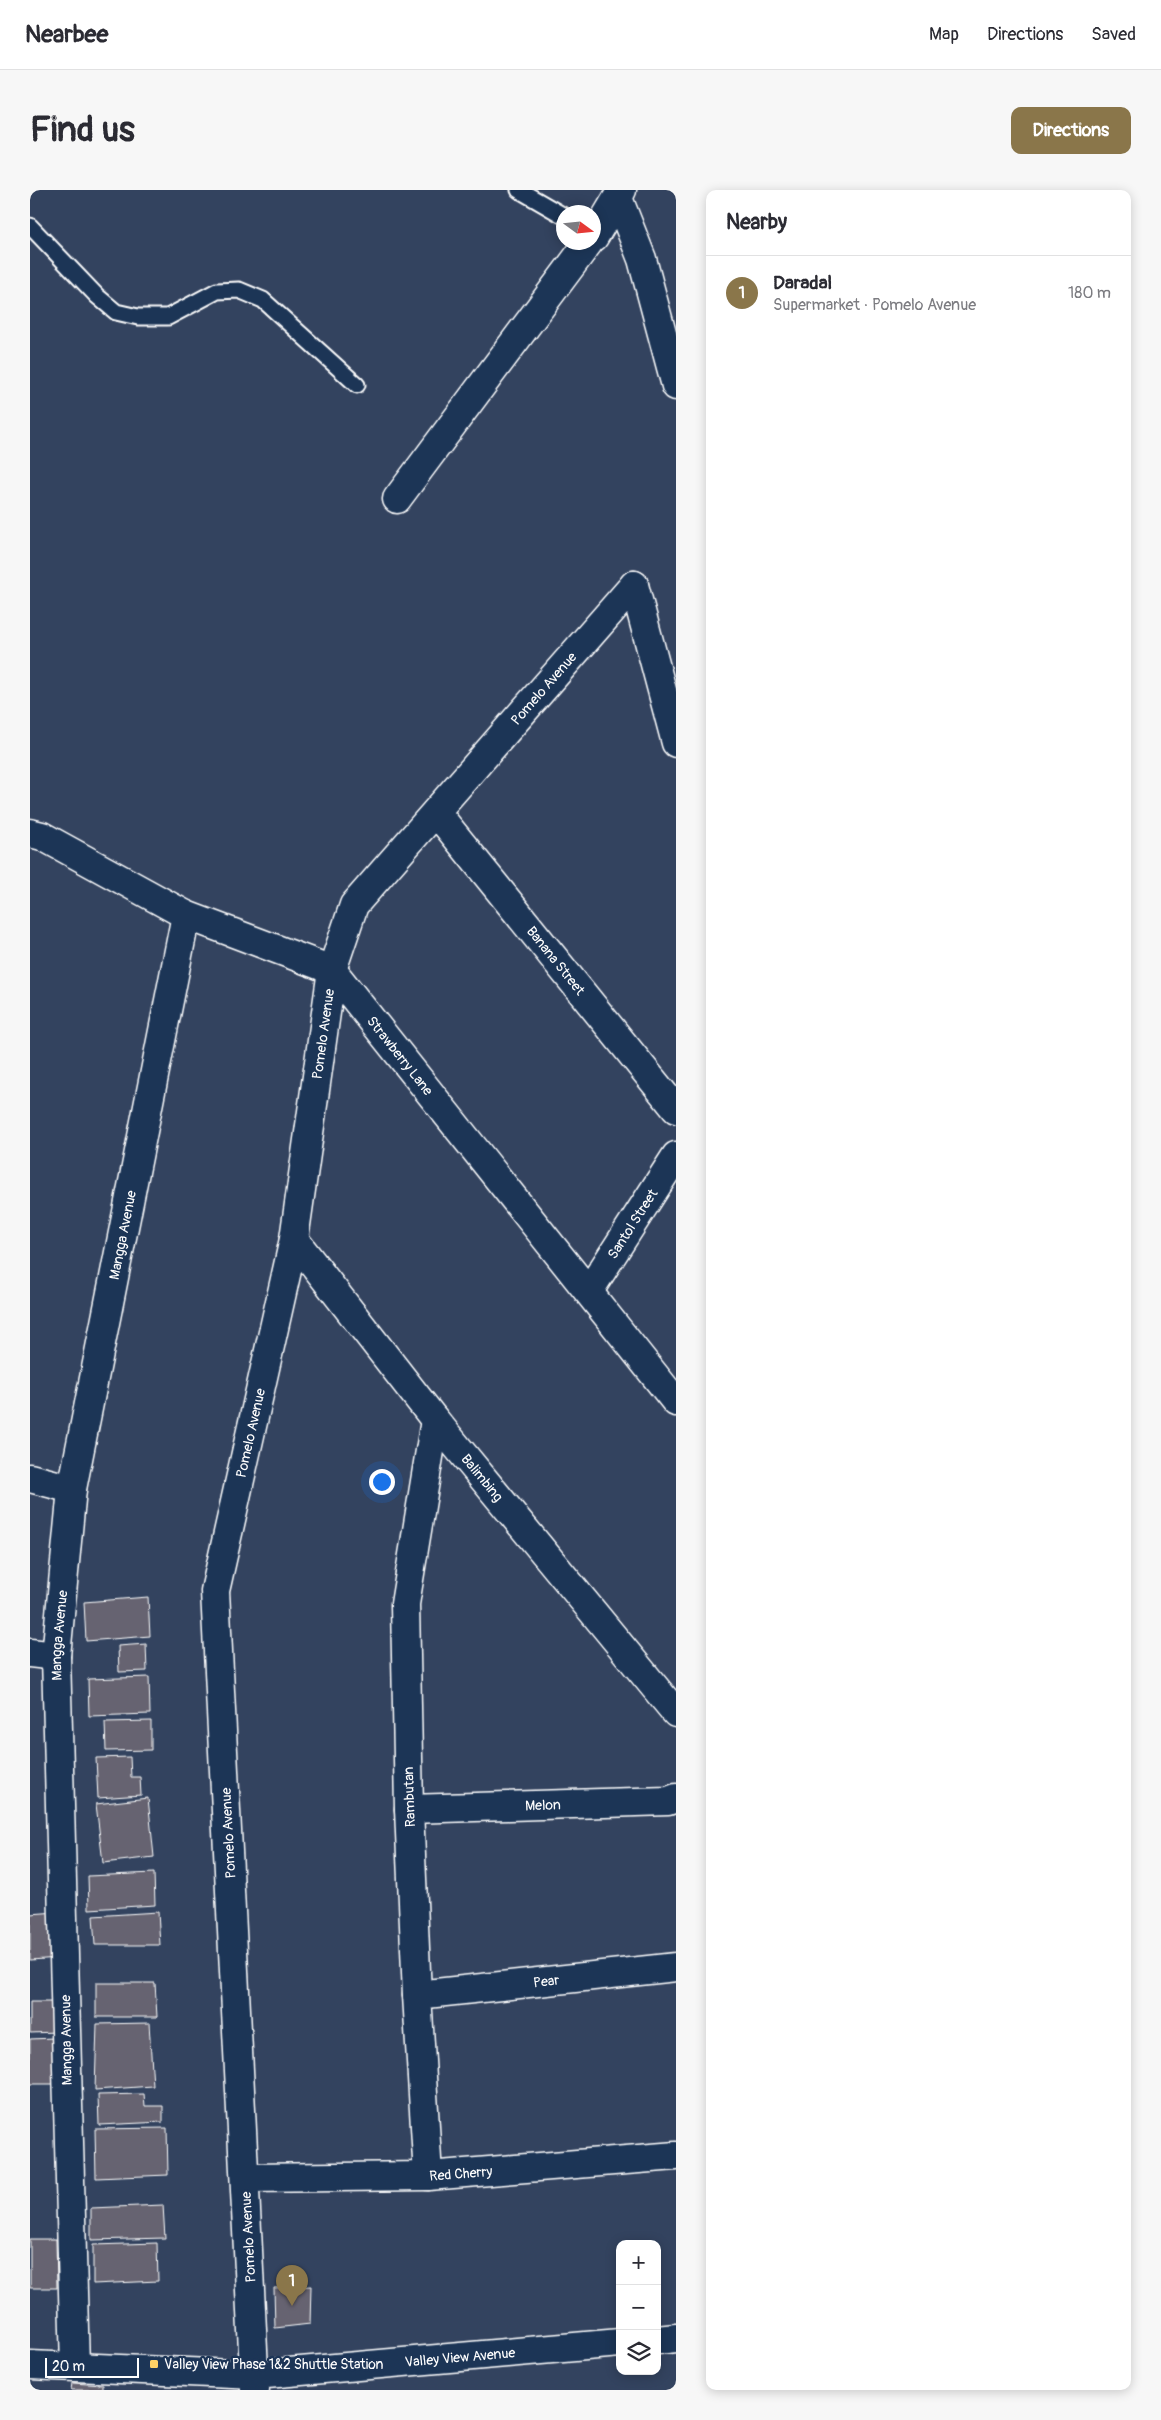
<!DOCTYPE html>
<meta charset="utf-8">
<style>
:root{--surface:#fff;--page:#f7f7f7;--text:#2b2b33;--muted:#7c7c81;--line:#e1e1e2;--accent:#8a764a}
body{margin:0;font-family:Pangolin,sans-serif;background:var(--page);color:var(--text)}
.controls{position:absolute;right:15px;bottom:15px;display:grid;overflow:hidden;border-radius:10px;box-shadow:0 2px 12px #0003}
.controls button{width:45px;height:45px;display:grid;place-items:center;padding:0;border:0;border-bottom:1px solid var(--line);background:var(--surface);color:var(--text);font:25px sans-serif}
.compass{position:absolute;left:526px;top:15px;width:45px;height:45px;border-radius:50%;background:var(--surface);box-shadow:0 2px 12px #0003;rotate:105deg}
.scale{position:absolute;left:15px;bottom:12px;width:94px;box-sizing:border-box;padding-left:5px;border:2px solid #fff;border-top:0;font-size:14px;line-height:18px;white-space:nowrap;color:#fff;-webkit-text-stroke:4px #1d3557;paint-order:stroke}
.you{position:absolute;left:351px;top:1291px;width:18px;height:18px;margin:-12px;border:4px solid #fff;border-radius:50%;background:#1a73e8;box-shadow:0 0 0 8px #1a73e833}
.badge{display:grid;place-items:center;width:32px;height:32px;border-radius:50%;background:var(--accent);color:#fff;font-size:16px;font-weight:700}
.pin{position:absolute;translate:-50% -41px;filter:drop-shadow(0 1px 2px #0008)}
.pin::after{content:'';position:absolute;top:26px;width:18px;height:15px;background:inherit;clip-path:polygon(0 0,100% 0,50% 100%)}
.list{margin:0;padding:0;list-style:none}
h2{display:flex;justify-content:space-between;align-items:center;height:65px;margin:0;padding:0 20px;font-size:21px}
h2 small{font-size:16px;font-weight:400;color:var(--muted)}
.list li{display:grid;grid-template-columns:32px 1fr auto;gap:15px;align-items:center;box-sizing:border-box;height:75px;padding:0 20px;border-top:1px solid var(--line)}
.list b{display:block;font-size:19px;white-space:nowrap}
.list p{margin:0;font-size:16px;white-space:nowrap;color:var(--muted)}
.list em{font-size:16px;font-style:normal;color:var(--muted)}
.icon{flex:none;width:28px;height:28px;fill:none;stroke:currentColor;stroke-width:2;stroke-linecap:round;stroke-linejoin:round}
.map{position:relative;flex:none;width:646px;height:2200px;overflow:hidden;border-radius:10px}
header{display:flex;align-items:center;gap:30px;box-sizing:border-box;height:70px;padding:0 25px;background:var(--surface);border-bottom:1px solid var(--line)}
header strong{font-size:24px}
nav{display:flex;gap:28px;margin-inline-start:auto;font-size:18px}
.intro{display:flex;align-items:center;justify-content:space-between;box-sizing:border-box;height:120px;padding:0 30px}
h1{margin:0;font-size:35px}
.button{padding:12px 22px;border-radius:10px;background:var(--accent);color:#fff;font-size:18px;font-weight:700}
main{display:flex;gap:30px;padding:0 30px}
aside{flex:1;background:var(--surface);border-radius:10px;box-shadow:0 2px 12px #0003}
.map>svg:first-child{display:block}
</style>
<header>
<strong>Nearbee</strong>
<nav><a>Map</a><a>Directions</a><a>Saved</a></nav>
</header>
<div class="intro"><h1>Find us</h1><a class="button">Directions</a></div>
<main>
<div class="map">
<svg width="646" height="2200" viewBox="0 0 646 2200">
<rect width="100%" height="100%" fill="#33435f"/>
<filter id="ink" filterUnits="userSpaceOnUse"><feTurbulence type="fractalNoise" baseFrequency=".02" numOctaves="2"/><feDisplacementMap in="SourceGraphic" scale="10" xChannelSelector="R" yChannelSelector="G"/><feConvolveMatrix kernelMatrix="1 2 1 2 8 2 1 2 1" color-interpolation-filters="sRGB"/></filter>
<g filter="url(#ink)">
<g fill="#666471" stroke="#fff">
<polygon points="118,1407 120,1446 56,1451 54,1412"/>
<polygon points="116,1454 117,1481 89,1482 88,1456"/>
<polygon points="119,1487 120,1524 59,1526 58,1489"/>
<polygon points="121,1531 121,1560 76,1561 75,1532"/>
<polygon points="100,1567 101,1587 110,1587 111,1605 68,1608 66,1568"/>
<polygon points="118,1608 124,1667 73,1673 66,1614"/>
<polygon points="124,1683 125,1715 59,1719 58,1686"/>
<polygon points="27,1722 30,1768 0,1770 0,1724"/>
<polygon points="128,1722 130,1755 65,1755 63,1726"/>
<polygon points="66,1793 125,1793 127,1827 66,1827"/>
<polygon points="0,1812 27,1812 27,1842 0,1843"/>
<polygon points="119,1833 123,1896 65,1900 67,1834"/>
<polygon points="24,1848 25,1894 0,1894 0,1849"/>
<polygon points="114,1904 115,1916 133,1916 133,1932 69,1935 68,1905"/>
<polygon points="137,1938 138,1985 66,1988 65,1939"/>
<polygon points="133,2015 135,2048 61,2050 61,2018"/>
<polygon points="0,2049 26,2049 27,2098 0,2098"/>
<polygon points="127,2053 128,2091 63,2094 63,2055"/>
<polygon points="281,2096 280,2134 245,2138 244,2098"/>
<polygon points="42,2193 73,2195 73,2200 41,2200"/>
</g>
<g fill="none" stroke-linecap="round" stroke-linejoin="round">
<defs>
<g id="lane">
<polyline points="489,0 534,26"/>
<polyline points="0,36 67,106 86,122 108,127 138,127 187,101 209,100 233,110 327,195"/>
</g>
<g id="street">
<polyline points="588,8 612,69 646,196"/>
<polyline points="564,47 592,0"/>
<polyline points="367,309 559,52"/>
<polyline points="604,395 646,553"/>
<path id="s1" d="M406 622 646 919"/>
<path id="s2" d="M0 643 12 646 156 725 302 780 646 1212"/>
<path id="s3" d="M264 1049 405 1230 646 1523"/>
<path id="s4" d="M559 1101 646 966"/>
<polyline points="0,1288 42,1299"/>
<polyline points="0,1463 26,1466"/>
<path id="s5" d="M379 1619 638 1611 646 1608"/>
<path id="s6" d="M387 1805 646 1777"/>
<polyline points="398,1986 387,1805 379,1619 375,1414 405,1230"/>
<path id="s7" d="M215 1988 398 1986 646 1966"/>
<polyline points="627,2150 646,2148"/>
<path id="s8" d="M0 2175 225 2185 590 2153"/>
<path id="s9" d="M45 2177 26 1466 42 1299 156 725"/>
<path id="s10" d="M225 2200 185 1401 264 1049 302 780 324 715 604 395"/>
</g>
</defs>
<use href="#lane" stroke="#fff" stroke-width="19"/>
<use href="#street" stroke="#fff" stroke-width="31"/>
<use href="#lane" stroke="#1d3557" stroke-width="15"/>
<use href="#street" stroke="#1d3557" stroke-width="28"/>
</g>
</g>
<rect fill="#ffd166" stroke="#1d3557" stroke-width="2" x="119" y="2169" width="10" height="10" rx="2.5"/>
<g text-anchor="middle" stroke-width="4.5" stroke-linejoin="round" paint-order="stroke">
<g font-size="14" fill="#fff" stroke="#1d3557">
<text dy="5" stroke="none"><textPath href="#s10" startOffset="1789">Pomelo Avenue</textPath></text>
<text dy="5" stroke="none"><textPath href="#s1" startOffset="191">Banana Street</textPath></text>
<text dy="5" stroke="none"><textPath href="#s10" startOffset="1368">Pomelo Avenue</textPath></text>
<text dy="5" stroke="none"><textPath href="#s2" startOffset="442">Strawberry Lane</textPath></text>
<text dy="5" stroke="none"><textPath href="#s4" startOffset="80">Santol Street</textPath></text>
<text dy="5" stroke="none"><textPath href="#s9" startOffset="1138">Mangga Avenue</textPath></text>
<text dy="5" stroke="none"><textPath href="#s10" startOffset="962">Pomelo Avenue</textPath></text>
<text dy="5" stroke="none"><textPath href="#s3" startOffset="304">Balimbing</textPath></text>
<text dy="5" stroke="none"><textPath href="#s9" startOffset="732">Mangga Avenue</textPath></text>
<text transform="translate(379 1607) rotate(-92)" y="5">Rambutan</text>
<text dy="5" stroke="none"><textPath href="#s5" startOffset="134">Melon</textPath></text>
<text transform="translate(198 1643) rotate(-93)" y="5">Pomelo Avenue</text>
<text dy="5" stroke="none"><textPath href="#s6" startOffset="130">Pear</textPath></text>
<text transform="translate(36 1850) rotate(-91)" y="5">Mangga Avenue</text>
<text dy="5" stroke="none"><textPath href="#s7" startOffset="216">Red Cherry</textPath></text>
<text transform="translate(218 2047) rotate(-93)" y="5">Pomelo Avenue</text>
<text dy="5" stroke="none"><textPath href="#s8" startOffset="431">Valley View Avenue</textPath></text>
</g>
<g font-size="14" fill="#fff" stroke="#1d3557" text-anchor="start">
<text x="134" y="2179">Valley View Phase 1&amp;2 Shuttle Station</text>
</g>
</g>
</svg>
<div class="controls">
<button>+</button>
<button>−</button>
<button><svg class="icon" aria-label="layers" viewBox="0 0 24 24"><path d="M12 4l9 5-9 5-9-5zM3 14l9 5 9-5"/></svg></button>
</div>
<svg class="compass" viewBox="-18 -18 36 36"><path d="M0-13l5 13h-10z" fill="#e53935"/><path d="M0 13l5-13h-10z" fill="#7c7c81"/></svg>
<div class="scale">20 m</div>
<div class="you"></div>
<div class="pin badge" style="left:262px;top:2116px">1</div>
</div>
<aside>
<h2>Nearby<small></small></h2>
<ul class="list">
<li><span class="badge">1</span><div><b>Daradal</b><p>Supermarket · Pomelo Avenue</p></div><em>180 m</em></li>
</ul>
</aside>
</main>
